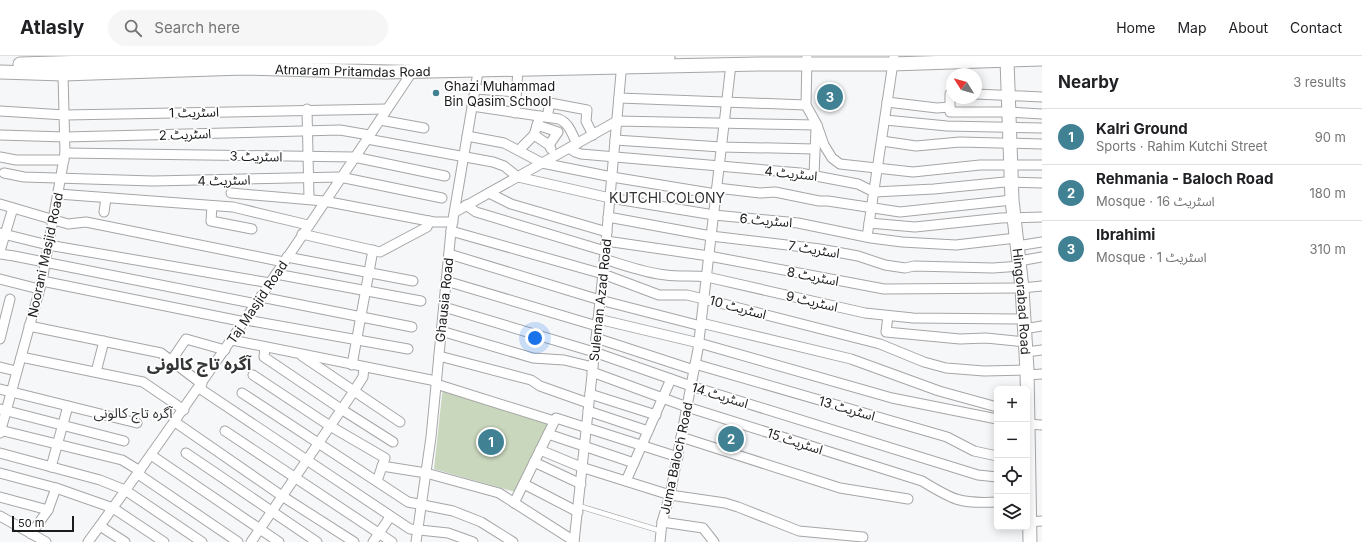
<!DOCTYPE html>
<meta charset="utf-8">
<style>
:root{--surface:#fff;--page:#f6f6f6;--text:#202124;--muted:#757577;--line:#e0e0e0;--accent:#408194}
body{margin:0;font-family:Inter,"Noto Sans Arabic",sans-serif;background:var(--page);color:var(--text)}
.controls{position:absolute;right:12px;bottom:12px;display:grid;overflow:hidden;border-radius:6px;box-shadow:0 2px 10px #0003}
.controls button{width:36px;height:36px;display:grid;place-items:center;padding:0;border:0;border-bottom:1px solid var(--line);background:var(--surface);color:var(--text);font:20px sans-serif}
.compass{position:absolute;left:946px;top:12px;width:36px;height:36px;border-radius:50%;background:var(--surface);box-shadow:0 2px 10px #0003;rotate:307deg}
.scale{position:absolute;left:12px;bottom:10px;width:62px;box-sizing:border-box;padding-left:4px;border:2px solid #1a1b1b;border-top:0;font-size:11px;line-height:14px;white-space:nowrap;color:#1a1b1b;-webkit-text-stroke:3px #fff;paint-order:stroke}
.you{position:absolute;left:535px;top:282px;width:14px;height:14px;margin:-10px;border:3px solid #fff;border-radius:50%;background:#1a73e8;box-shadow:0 0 0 6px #1a73e833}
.badge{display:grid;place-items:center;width:26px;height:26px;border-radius:50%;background:var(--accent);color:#fff;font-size:13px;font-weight:700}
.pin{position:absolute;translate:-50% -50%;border:2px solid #fff;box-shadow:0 1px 4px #0006}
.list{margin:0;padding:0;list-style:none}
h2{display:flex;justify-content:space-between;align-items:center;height:52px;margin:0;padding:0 16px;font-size:17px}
h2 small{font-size:13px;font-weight:400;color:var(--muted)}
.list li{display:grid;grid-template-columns:26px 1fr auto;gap:12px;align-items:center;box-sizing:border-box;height:56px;padding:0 16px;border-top:1px solid var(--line)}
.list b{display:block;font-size:15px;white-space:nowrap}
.list p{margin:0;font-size:13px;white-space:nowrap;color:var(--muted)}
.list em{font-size:13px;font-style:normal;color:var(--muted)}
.icon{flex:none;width:22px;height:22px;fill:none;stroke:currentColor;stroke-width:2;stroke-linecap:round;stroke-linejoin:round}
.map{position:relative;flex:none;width:1042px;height:486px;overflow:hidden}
header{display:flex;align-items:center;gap:24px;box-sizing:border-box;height:56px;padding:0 20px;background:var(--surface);border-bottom:1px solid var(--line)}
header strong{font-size:19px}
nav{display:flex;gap:22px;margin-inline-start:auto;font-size:14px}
.search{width:280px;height:36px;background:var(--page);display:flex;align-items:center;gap:10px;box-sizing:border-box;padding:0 14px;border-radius:22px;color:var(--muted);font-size:15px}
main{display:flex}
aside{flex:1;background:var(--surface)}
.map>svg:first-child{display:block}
</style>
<header>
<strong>Atlasly</strong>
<div class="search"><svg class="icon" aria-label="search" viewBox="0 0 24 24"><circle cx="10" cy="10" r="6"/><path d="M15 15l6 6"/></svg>Search here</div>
<nav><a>Home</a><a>Map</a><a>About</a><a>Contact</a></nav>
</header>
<main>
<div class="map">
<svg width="1042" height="486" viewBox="0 0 1042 486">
<rect width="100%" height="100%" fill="#f6f7f9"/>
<polygon fill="#c9d7bc" points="443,330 554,365 519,437 434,413"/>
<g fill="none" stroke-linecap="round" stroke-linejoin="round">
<defs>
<polyline id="lane" points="579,450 661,475"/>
<g id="street">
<polyline points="807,0 806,49 817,69 824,89 832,102 840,108 913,116 980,109 1042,109"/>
<polyline points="475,33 516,36"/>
<polyline points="952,38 950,38 950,56 1009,56 1042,58"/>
<polyline points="976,38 1042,41"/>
<polyline points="619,42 806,49"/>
<polyline points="887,46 937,52 950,51"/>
<path d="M472 50 559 63C569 67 572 78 577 88"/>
<polyline points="307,53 309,143"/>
<polyline points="0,55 65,59 387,53"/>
<polyline points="515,57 518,13"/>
<polyline points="547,61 550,47 587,54 586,65 593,79"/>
<polyline points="380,64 424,72"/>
<polyline points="885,64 947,70 1042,72"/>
<polyline points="537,69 558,76 549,89"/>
<polyline points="0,79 65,81 340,74 369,79"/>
<polyline points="534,79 549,89 551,93"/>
<polyline points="467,80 504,87 542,107 612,121 716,138"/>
<polyline points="367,83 493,106 504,110 518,121 610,142 714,159 798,167 871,182 902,186 956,189 1016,182"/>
<polyline points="615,84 721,91 815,93"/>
<polyline points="882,85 916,90 960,86 1042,88"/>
<polyline points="569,92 575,96 581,98 800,117 858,128 874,136 934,133 1005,126 1042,127"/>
<polyline points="519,94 534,79 540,60"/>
<polyline points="65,97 354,101 445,120"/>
<polyline points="0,101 16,104 64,104"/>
<polyline points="4,117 24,121 153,125 340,121 442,142"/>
<polyline points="814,119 816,72"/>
<polyline points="717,132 760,137 775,136 819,145 828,145 900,156 1012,144"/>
<polyline points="231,137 324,145 434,166 453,166"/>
<polyline points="489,137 511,148 607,176"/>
<polyline points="58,138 233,151 308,169"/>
<polyline points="0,148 68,168 86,166 284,206"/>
<polyline points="466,149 476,156 605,195"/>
<polyline points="212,150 211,165 252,173"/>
<polyline points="104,156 106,142"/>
<polyline points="455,156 617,65 817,69"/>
<polyline points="608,161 711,180 820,193 858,200 885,209 905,212 914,210 993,212 1020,210"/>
<polyline points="869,167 915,171 1001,162 1042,161"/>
<polyline points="451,175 603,218 659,239 687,239 704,243 880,288 924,306 946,312 984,315 1027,314"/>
<polyline points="0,177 48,189 270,227"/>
<polyline points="302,178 380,196 427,171 429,165"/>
<polyline points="867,181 894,0"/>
<polyline points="606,185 709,200 884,233 1022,232 1042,230"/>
<polyline points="1017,190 1042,186"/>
<polyline points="0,195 13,152"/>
<polyline points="0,198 14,200 257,248"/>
<polyline points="449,198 600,244 701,270"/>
<polyline points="287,201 413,225"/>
<path d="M604 203C624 209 645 217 666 219 679 221 693 219 707 221L865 257 913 262 1024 263"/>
<polyline points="1019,205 1042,201"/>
<polyline points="276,218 421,245"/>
<polyline points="0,223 39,233"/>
<polyline points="42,225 245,266"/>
<polyline points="446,225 597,270"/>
<polyline points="261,241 412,271"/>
<polyline points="444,251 594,296 691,330 978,419 997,421"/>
<polyline points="888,260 886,276 960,283 986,282 1025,286"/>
<polyline points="598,263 699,287 892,342 997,363"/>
<polyline points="246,264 408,293"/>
<polyline points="701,267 851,303 939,335 997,351"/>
<polyline points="29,270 161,297 202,328"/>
<polyline points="1024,273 1042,270"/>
<polyline points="441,275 533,302 564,304 593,311"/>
<polyline points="596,282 694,314"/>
<polyline points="0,283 10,243"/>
<polyline points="232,284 436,325"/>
<polyline points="265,291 264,301 341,353 393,386"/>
<polyline points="1026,296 1042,294"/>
<polyline points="302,300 400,366"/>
<polyline points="439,300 531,324 540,330 588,347"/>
<polyline points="21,301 143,326 184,354"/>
<polyline points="171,305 186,283 225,294"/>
<polyline points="695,308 947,381 974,395 997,400"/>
<polyline points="352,309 373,194"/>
<polyline points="0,311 16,315"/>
<polyline points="96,316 104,285"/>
<path d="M592 316 687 351 922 425C953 444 960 448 997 446"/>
<polyline points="253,319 330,370 385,402 377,425"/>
<polyline points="1027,319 1042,318"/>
<polyline points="436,328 554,365"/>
<polyline points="199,332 410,473 448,477 473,486"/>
<polyline points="0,333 137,367"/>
<polyline points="242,337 408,446 453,455 481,466 513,486"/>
<polyline points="590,338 656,359"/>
<polyline points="0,353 124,385"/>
<polyline points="588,355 648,375"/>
<polyline points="175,366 282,440 354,486"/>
<polyline points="1027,368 1042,369"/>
<polyline points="0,374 122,404 140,415"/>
<polyline points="225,375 392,486"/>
<polyline points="0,377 42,225 65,97 63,18"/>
<polyline points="548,378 634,407"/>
<polyline points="681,381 840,432 908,443"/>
<polyline points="540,394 581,411 670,439 725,447 738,451 799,475 863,481"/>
<polyline points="0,397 100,424 125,434 202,486"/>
<polyline points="186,397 317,486"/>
<polyline points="151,399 279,486"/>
<polyline points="534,406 581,428"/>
<polyline points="382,410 426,417 499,437 574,485"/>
<polyline points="51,411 68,350"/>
<polyline points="0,417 56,432 113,452 164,486"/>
<polyline points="138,418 238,486"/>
<polyline points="626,425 671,323"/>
<polyline points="524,428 578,456"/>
<polyline points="0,441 48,454"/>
<polyline points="514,447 556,362 678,401"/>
<polyline points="0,460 46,486"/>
<polyline points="662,466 703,472 714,486"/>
<polyline points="1029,466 1042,465"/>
<polyline points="100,470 125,486"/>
<polyline points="31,478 48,454 56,432"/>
<path d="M88 486C201 331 308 172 414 13"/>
<polyline points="251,486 354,335 363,321 364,311"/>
<polyline points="373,486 390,461"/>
<polyline points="416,486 431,381 451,175 479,10"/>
<polyline points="574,486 604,208 622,6"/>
<polyline points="660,486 662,466 670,439 698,293 731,8"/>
</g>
<g id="secondary">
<path id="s1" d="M1007 4 1012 144 1022 232 1027 314 1030 486"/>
<polyline points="20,8 225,2 348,1 479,4 668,1"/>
<path id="s2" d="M0 16 63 18 243 12 386 16 758 8H892L1042 3"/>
</g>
</defs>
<use href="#lane" stroke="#a6a6a8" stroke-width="6"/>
<use href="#street" stroke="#a6a6a8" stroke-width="11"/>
<use href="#secondary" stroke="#a6a6a8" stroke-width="15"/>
<use href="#lane" stroke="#fff" stroke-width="4.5"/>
<use href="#street" stroke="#fff" stroke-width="9"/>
<use href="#secondary" stroke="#fff" stroke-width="13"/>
</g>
<circle fill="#408194" stroke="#fff" stroke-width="1.5" cx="436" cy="37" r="4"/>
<g text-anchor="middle" stroke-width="3.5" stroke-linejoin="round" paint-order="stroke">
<g font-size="13" fill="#1a1b1b" stroke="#fff">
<text dy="5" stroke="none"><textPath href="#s2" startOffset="353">Atmaram Pritamdas Road</textPath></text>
<text transform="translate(194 56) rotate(-1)" y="5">اسٹریٹ 1</text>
<text transform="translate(185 78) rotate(-2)" y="5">اسٹریٹ 2</text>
<text transform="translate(256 100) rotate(1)" y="5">اسٹریٹ 3</text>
<text transform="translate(791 117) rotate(6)" y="5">اسٹریٹ 4</text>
<text transform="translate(224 124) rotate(-1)" y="5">اسٹریٹ 4</text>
<text transform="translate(766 164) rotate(5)" y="5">اسٹریٹ 6</text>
<text transform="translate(814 193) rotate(9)" y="5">اسٹریٹ 7</text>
<text transform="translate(45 199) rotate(-78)" y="5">Noorani Masjid Road</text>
<text transform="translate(813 220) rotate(11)" y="5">اسٹریٹ 8</text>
<text transform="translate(444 244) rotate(-84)" y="5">Ghausia Road</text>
<text transform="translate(600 244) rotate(-84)" y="5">Suleman Azad Road</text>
<text transform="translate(812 245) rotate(13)" y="5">اسٹریٹ 9</text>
<text dy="5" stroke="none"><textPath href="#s1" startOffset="242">Hingorabad Road</textPath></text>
<text transform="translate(257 246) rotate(-56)" y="5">Taj Masjid Road</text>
<text transform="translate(738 251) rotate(15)" y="5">اسٹریٹ 10</text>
<text transform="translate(720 339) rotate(17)" y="5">اسٹریٹ 14</text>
<text transform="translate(847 352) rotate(16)" y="5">اسٹریٹ 13</text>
<text transform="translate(795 385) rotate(18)" y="5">اسٹریٹ 15</text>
<text transform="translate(676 402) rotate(-78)" y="5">Juma Baloch Road</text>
</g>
<g font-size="13" fill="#1a1b1b" stroke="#fff" text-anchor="start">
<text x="444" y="35">Ghazi Muhammad<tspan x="444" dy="15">Bin Qasim School</tspan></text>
</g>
<g font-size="14" fill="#333435" stroke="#fff">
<text x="667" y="147">KUTCHI COLONY</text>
<text x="133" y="362">آگرہ تاج کالونی</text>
</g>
<g font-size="17" font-weight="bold" fill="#333435" stroke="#fff">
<text x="199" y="314">آگرہ تاج کالونی</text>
</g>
</g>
</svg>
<div class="controls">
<button>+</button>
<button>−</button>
<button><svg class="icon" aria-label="locate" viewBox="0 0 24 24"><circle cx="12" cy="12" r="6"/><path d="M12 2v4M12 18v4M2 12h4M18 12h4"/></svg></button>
<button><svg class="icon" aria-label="layers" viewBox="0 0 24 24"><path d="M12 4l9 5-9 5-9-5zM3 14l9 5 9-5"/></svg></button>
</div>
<svg class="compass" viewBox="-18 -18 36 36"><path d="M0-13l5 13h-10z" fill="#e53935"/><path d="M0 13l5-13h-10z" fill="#757577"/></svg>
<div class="scale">50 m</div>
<div class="you"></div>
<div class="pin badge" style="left:491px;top:386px">1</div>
<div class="pin badge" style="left:731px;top:383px">2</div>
<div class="pin badge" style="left:830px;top:41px">3</div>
</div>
<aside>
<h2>Nearby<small>3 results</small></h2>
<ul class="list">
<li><span class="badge">1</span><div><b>Kalri Ground</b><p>Sports · Rahim Kutchi Street</p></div><em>90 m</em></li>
<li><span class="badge">2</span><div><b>Rehmania - Baloch Road</b><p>Mosque · اسٹریٹ 16</p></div><em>180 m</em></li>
<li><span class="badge">3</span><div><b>Ibrahimi</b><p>Mosque · اسٹریٹ 1</p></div><em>310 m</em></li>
</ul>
</aside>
</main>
